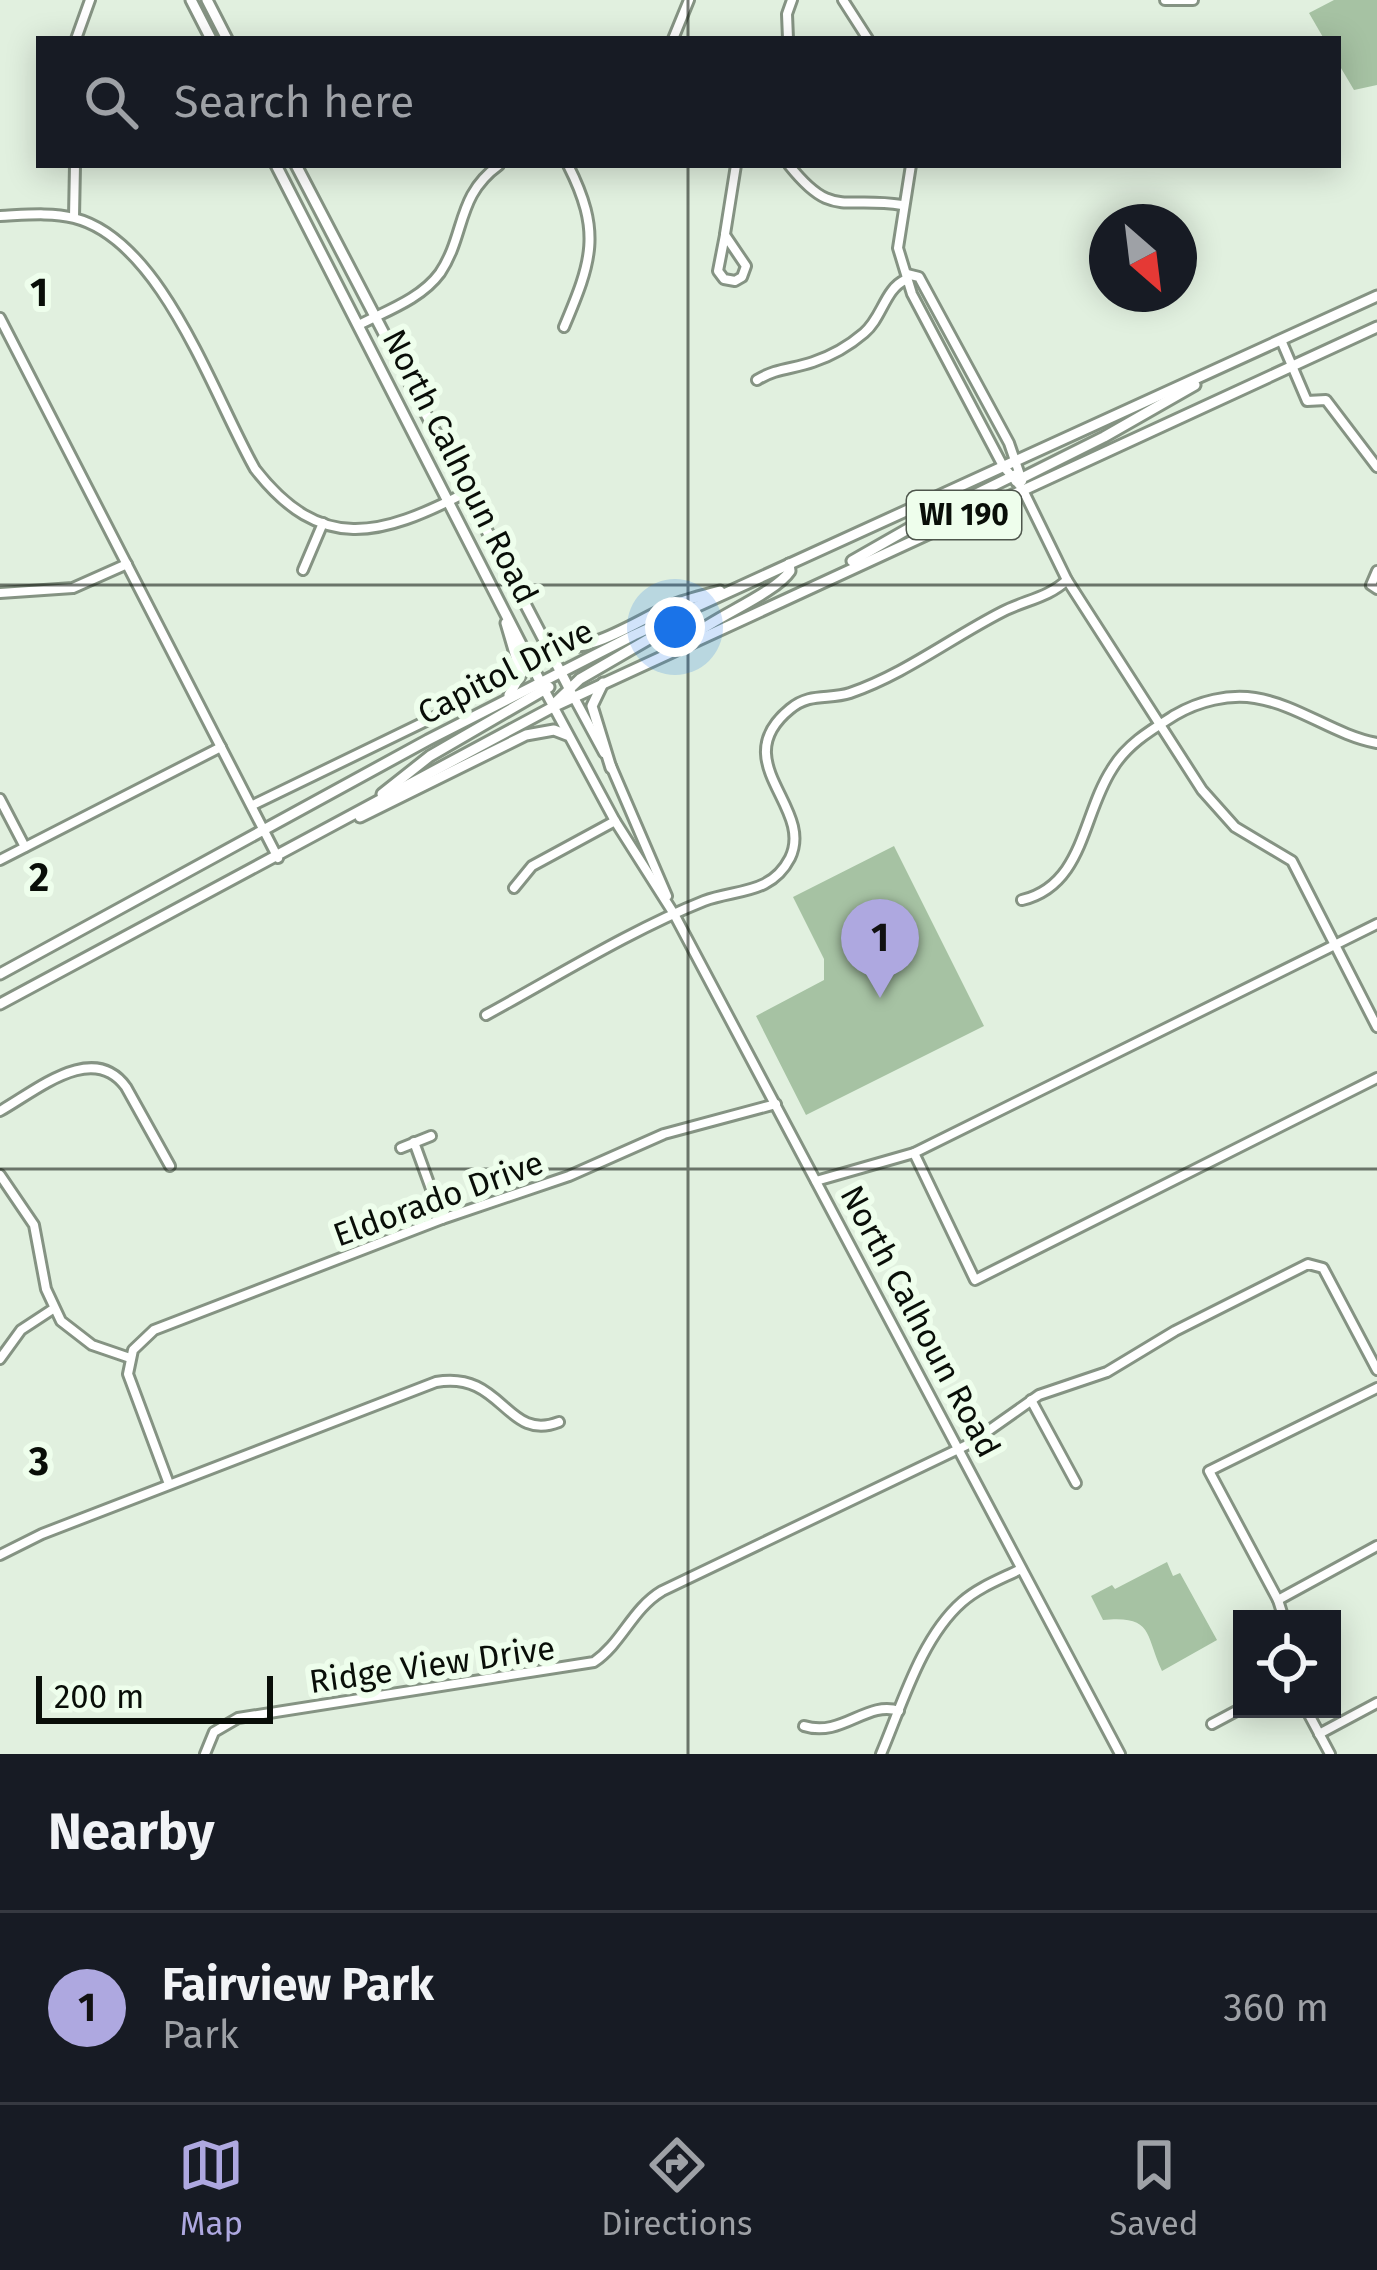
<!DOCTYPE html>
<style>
:root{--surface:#171b24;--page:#20242c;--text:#f1f3f6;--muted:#9ea1a6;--line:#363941;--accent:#aea8e0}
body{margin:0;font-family:"Fira Sans",sans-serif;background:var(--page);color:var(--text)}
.controls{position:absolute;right:36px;bottom:36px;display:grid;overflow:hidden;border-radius:0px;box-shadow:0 6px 30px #0003}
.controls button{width:108px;height:108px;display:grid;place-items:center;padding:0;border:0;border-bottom:3px solid var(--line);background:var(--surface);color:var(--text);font:60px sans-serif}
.compass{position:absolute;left:1089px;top:204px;width:108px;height:108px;border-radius:50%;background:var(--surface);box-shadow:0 6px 30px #0003;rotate:152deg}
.scale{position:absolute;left:36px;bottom:30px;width:237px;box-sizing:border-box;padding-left:12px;border:6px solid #090e08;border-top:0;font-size:33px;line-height:42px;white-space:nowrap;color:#090e08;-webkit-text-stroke:9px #eefeec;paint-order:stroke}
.you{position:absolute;left:675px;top:627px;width:42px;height:42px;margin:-30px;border:9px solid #fff;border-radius:50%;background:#1a73e8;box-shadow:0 0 0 18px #1a73e833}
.badge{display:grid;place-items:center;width:78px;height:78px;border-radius:50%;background:var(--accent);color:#111;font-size:39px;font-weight:700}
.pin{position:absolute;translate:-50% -99px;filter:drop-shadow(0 3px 6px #0008)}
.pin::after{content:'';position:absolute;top:63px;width:42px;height:36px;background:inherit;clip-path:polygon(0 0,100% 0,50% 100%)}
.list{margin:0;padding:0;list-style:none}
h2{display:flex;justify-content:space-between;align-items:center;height:156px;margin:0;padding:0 48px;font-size:51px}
h2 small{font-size:39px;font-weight:400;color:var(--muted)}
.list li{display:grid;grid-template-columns:78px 1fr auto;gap:36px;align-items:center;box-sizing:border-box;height:192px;padding:0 48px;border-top:3px solid var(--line)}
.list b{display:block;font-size:45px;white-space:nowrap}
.list p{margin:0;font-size:39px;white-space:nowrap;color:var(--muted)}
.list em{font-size:39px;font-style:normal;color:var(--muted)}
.icon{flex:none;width:66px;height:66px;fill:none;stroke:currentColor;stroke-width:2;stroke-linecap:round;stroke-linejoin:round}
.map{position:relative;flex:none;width:1377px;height:1754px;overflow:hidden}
.search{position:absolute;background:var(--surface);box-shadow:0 6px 30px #0003;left:36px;right:36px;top:36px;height:132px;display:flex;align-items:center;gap:30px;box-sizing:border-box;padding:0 42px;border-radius:0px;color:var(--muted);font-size:45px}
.sheet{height:348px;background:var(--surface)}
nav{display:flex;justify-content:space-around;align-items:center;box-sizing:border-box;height:168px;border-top:3px solid var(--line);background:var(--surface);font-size:33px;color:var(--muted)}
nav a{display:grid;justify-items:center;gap:6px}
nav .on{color:var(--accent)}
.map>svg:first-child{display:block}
</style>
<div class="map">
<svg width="1377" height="1754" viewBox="0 0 1377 1754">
<rect width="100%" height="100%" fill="#e1f0df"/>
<g fill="#a6c2a3">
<polygon points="1334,0 1377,0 1377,85 1354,90 1338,63 1338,39 1324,39 1309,13"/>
<polygon points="894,846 984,1026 806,1115 756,1016 824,980 824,959 793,897"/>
<path d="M1167 1562 1173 1576 1180 1573 1217 1640 1162 1671C1145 1635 1154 1615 1103 1620L1091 1596 1112 1585 1115 1589Z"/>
</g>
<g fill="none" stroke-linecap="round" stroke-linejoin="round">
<defs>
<g id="minor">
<polyline points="843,0 868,39"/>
<polyline points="1165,0 1193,0"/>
<polyline points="76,39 90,0"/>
<polyline points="673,39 689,0"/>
<polyline points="788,39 787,14 792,0"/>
<path d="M789 165C832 219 842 196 902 205"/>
<polyline points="911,165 898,248 912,294 1003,466 1022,488 1067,580 1202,790 1235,827 1292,861 1377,1027"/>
<path d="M0 216C24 215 51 212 74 218 162 240 213 395 255 469 321 554 381 536 465 493"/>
<polyline points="74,217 75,165"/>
<polyline points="725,234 736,165"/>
<polygon points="725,235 746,266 742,277 735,281 724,279 718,271"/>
<polyline points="907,274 919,277 1009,443 1022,481"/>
<polyline points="0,318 278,858"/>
<path d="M359 325C386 311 421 299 440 273 466 234 456 196 499 165"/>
<path d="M564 327C592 261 602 232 568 165"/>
<polyline points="1281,340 1307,401 1326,400 1377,467"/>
<path d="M757 380C776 368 793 369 813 362 831 356 850 345 864 333 882 318 885 289 905 280"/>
<polyline points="303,570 323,523"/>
<polyline points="1377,571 1371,585 1377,589"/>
<polyline points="0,593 73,588 127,564"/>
<polyline points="545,691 615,821 674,914 1120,1754"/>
<polyline points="571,692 604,753"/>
<polyline points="611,766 667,896"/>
<polyline points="0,799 25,847"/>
<polyline points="253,805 455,707"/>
<polyline points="0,860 221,747"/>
<polyline points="514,888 532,866 615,821"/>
<path d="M1022 900C1084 885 1082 815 1112 769 1127 744 1151 730 1175 715 1199 701 1228 694 1255 698 1299 705 1334 735 1377 743"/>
<path d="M486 1015C556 977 631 930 704 901 736 889 771 895 790 858 815 807 725 762 790 709 810 692 829 700 850 693 905 674 951 638 1002 612 1025 600 1048 598 1067 580"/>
<path d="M0 1111C36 1091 93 1041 126 1087L170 1166"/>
<polyline points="414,1142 442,1219"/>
<polyline points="401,1148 431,1136"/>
<polyline points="914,1153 975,1280 1377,1078"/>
<polyline points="0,1175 34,1225 46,1289 61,1321 92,1345 130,1358"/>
<polyline points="816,1181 914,1153 1377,924"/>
<polyline points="0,1359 21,1330 53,1309"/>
<polyline points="1031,1400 1076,1483"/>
<polyline points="169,1484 128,1374 133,1350 154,1330 442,1219 569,1176 664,1134 776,1104"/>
<path d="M0 1555 42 1534 436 1382C503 1370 506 1443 559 1422"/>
<polyline points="1278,1600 1377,1546"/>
<polyline points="1284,1619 1278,1600 1209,1471 1377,1388"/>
<polyline points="1306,1709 1330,1754"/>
<polyline points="1212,1724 1242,1708"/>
<path d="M804 1726C842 1738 867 1700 899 1711"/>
<polyline points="1319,1734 1377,1703"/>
<path d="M205 1754 214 1732 238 1718 594 1662C622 1643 632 1609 662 1591L971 1443 1039 1395 1107 1372 1175 1331 1308 1264 1323 1268 1377 1370"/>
<path d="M881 1754C902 1705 921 1638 962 1602 979 1587 1001 1579 1021 1569"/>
</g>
<g id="major">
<polyline points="191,0 211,39"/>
<polyline points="207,0 227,39"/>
<polyline points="276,165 545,691"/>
<polyline points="296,165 569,688"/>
<polyline points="1016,481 1104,437 1195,385"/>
<polyline points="852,561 929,517 1017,474"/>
<polyline points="506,623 521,674 509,695"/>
<path d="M695 634C720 615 776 592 790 571L789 564"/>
<path d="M546 646C590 656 635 621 673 605 688 599 704 595 720 591"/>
<polyline points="603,683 592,706 611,768"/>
<polyline points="556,702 580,679 692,614"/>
<polyline points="382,794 430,756 549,687"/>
<polyline points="360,817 526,735 554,730 567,735"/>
<polyline points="0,974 428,740 634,635 1377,296"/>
<polyline points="0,1004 553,707 1377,327"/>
</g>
</defs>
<use href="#minor" stroke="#859383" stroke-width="14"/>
<use href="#major" stroke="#859383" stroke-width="15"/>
<use href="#minor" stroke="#fff" stroke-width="8"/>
<use href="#major" stroke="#fff" stroke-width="9"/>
</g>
<path fill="none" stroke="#090e08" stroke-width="3" stroke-opacity="0.55" d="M688 0V39M688 165V1754M0 585H1377M0 1169H1377"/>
<g text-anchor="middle" stroke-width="12" stroke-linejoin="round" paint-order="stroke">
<rect fill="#eefeec" stroke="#4e564c" stroke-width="3" x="907" y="491" width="114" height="48" rx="9"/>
<g font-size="30" font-weight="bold" fill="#090e08">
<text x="964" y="525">WI 190</text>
</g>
<g font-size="33" fill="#090e08" stroke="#eefeec">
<text transform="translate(461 466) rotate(63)" y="12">North Calhoun Road</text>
<text transform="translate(505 671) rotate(-27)" y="12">Capitol Drive</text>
<text transform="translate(438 1198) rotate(-20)" y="12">Eldorado Drive</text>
<text transform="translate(921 1321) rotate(62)" y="12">North Calhoun Road</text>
<text transform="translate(432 1664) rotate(-8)" y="12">Ridge View Drive</text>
</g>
</g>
<g font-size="39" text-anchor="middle" font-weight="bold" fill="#090e08" stroke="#eefeec" stroke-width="12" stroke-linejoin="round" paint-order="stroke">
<text x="39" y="306">1</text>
<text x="39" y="891">2</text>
<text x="39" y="1475">3</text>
</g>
</svg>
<div class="controls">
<button><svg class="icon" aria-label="locate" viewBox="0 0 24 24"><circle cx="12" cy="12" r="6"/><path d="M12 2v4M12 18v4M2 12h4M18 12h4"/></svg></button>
</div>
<svg class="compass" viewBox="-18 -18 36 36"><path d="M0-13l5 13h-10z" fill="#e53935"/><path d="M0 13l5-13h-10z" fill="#9ea1a6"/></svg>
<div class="scale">200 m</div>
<div class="you"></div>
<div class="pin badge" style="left:880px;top:998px">1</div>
<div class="search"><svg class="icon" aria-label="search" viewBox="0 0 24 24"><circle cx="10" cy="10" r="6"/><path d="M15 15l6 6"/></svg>Search here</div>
</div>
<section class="sheet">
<h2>Nearby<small></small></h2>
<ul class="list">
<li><span class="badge">1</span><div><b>Fairview Park</b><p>Park</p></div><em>360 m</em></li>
</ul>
</section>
<nav>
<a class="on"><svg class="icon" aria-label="map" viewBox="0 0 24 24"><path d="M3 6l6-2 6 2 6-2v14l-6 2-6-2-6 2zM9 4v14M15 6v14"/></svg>Map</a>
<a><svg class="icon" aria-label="directions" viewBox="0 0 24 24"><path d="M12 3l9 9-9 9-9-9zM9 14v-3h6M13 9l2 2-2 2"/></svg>Directions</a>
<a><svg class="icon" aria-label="saved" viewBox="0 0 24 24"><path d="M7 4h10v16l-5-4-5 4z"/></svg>Saved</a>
</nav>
